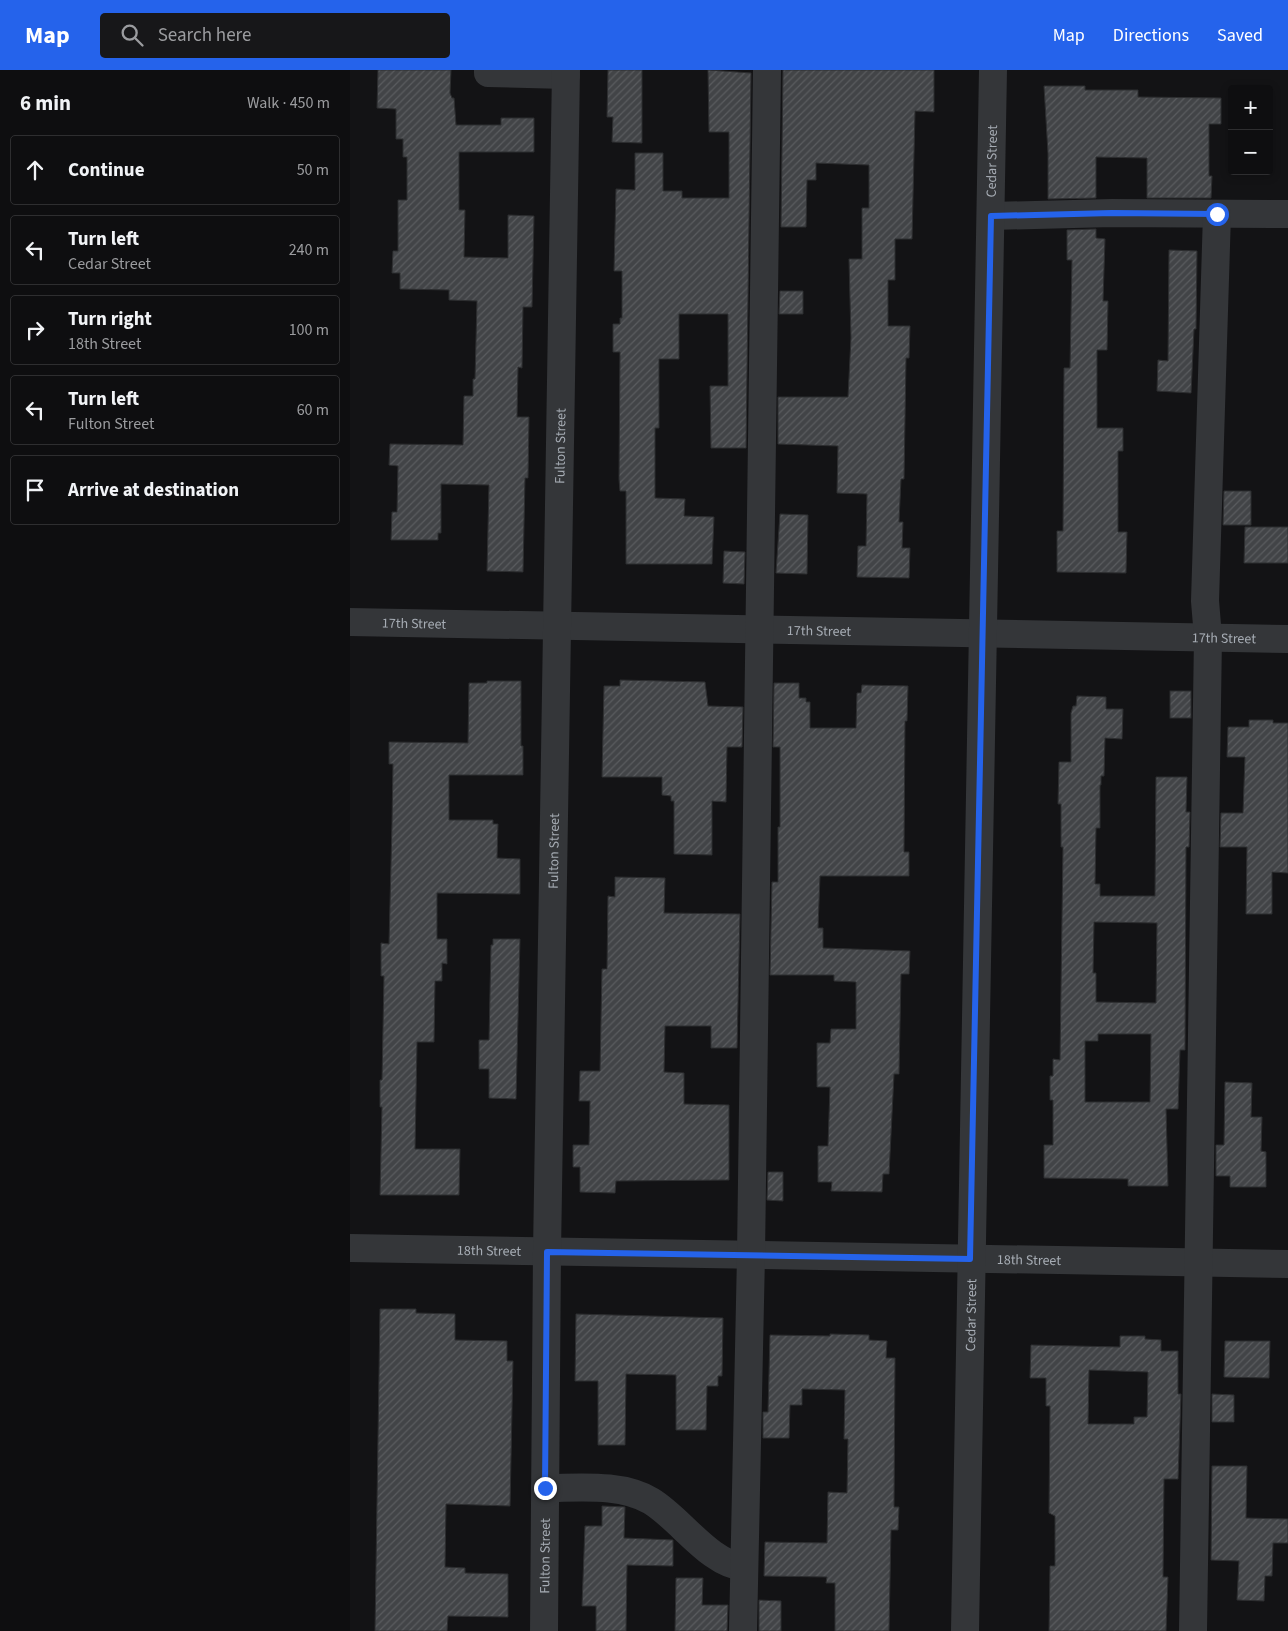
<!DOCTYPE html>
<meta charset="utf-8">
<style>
:root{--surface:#0e0e10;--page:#171719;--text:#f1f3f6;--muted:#9b9c9f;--line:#2e2e30;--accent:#2563eb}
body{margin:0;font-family:"Source Sans 3",sans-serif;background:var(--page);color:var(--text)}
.controls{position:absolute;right:15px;top:15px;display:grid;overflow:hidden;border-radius:5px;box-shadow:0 2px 8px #0003}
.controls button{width:45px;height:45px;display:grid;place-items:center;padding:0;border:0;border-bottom:1px solid var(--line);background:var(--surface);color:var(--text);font:25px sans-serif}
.stop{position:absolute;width:15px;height:15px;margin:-11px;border:4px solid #2563eb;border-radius:50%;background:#fff}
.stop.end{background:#2563eb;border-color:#fff;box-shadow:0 1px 5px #0008}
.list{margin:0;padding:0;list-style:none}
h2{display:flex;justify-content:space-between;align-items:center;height:65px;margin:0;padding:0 20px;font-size:21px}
h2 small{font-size:16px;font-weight:400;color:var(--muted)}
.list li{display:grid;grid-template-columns:32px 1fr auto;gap:15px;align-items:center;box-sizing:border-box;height:70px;margin:0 10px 10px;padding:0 10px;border:1px solid var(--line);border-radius:5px}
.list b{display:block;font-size:19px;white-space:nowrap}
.list p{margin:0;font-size:16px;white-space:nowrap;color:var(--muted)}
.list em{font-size:16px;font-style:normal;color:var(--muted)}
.icon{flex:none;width:28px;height:28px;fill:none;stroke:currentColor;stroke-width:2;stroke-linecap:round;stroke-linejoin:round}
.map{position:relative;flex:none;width:938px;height:1561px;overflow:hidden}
header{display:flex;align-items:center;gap:30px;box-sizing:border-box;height:70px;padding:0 25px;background:var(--accent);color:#fff}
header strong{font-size:24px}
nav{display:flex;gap:28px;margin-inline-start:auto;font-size:18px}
.search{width:350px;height:45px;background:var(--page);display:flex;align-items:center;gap:12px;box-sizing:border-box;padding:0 18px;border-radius:5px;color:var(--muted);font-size:19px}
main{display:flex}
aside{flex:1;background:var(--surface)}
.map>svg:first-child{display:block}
</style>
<header>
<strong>Map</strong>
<div class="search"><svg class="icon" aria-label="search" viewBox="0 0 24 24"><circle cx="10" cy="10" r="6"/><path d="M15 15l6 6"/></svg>Search here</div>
<nav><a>Map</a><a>Directions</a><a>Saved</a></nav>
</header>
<main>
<aside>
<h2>6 min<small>Walk · 450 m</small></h2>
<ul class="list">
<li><svg class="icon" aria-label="ahead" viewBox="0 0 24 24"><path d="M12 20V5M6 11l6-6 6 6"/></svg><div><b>Continue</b></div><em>50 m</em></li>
<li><svg class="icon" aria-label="left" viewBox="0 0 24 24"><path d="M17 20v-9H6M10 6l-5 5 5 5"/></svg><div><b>Turn left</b><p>Cedar Street</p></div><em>240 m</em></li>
<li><svg class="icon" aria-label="right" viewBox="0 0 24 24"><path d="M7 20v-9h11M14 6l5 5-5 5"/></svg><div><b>Turn right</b><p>18th Street</p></div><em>100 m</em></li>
<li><svg class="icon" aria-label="left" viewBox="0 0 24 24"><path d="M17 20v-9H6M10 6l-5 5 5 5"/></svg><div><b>Turn left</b><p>Fulton Street</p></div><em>60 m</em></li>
<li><svg class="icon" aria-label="arrive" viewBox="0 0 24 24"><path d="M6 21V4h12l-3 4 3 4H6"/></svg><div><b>Arrive at destination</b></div></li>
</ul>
</aside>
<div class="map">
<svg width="938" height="1561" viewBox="0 0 938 1561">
<defs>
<pattern id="building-hatch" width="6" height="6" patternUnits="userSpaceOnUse" patternTransform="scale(1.25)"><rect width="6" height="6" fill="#424447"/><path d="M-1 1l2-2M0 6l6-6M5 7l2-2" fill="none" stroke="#5a5c5f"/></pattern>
</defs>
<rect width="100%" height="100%" fill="#131315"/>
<g fill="url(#building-hatch)" stroke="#2d2e30" fill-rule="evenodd">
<polygon points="28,0 101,0 100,23 102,28 104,28 106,55 151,55 151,48 184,48 184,82 109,82 109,140 115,140 114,187 158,188 158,145 184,146 182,237 173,237 172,298 168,297 167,347 179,347 178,408 175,408 173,502 137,501 139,415 91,414 91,463 88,463 88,470 41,470 42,442 47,442 48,396 39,395 40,374 113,375 114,326 123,326 123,309 125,309 127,231 99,230 99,220 50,219 50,203 42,203 43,181 48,181 48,130 57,130 57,87 53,87 53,69 46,69 46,39 27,38"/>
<polygon points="258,0 292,0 292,73 262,72 263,47 257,47"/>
<polygon points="358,0 401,3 396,378 361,378 360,316 378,316 378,244 329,244 329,289 309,289 309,358 305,358 305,428 335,429 334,446 364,447 362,494 276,494 276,421 270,421 269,409 270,282 263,282 263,254 270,254 270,248 272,248 272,201 264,201 266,119 285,120 285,83 313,83 313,121 332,121 332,128 379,128 379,62 359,62"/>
<polygon points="433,0 584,0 584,42 565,41 562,169 545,169 545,210 538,210 538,256 560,256 559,288 556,288 554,409 551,409 549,452 553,452 552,478 560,478 559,508 507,507 508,476 516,476 517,424 487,423 488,376 428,374 428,327 498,327 501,268 499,189 512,189 512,138 519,138 519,95 466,93 466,110 457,110 456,157 431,157"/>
<polygon points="694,16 735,16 735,20 788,20 788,27 871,28 871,54 859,54 859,106 862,106 861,128 797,128 797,88 746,87 746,128 698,129 698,83"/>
<polygon points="746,159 746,168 755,169 753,231 758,231 757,280 747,280 747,358 773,358 773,381 768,381 768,462 777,462 776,503 707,502 707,461 713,461 714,298 720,298 722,190 717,190 717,160"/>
<polygon points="819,180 847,181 846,259 844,259 841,323 807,321 808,290 818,291"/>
<polygon points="430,221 453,221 453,244 429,244"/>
<polygon points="874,421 901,421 901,455 873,455"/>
<polygon points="430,444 458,445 457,504 426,503"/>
<polygon points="895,457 938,457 938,493 894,493"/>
<polygon points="374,481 395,482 394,514 373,513"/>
<polygon points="270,610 355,612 358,636 393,637 392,677 377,677 376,732 362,731 362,785 324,784 324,731 321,731 321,726 312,725 312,707 252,707 254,616 270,616"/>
<polygon points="137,611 171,611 171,676 173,676 173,705 99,705 99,750 143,750 143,754 148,754 147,788 170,789 170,824 87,823 87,869 97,869 97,894 92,893 92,911 85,911 84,972 67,972 65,1079 110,1079 109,1125 30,1125 32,1037 30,1037 30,1010 32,1010 34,906 31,906 31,873 39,874 42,754 43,694 39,694 39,672 118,673 119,613 137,613"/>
<polygon points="424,613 449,613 449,628 456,628 456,632 460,632 460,658 506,658 507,623 511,623 512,615 558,616 557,651 555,651 554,782 559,782 559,806 470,806 468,858 473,858 473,878 560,881 559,904 551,904 549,1004 544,1004 539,1104 533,1104 532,1122 481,1121 482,1112 468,1112 468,1076 478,1076 480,1017 467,1017 467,973 480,973 481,959 506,959 506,912 484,911 484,905 420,905 422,812 428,812 428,757 430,757 430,677 423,677"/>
<rect x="820" y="621" width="21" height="27"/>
<path d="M727 626 756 627V639H773L772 669 755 668 754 706H751V715H750V758H746L745 814H750V826H805L806 707H837L836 742H840L839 777H836L835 980H830L828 1039H816L818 1116H778V1109L694 1108V1075H703V1030H700V1006H703V989L710 990 713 777H711V734H708L709 692H721V643L723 636H726ZM744 852 807 853 806 933 746 932V903H743ZM748 964H801L800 1032H735V971H748Z"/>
<polygon points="899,650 923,650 923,653 938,653 938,803 922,802 922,844 896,844 897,777 870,777 871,743 893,743 895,687 877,687 878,657 899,657"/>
<polygon points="265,807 315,808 314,843 390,844 387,978 361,978 361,956 315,956 314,1002 334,1003 334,1034 379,1035 379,1110 266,1111 265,1123 230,1122 230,1097 223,1097 223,1075 239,1075 240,1031 229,1031 230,1001 250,1001 252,899 257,899 258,826 265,827"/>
<polygon points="143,869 170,869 166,1029 139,1028 139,999 129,999 129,970 139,970 141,875 143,875"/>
<polygon points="875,1012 902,1013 901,1047 912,1047 911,1081 916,1082 916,1117 880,1117 880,1106 866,1106 866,1075 874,1075"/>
<polygon points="418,1102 433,1102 433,1131 417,1130"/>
<polygon points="30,1239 66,1239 66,1243 105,1244 105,1270 157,1271 157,1291 163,1291 160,1436 96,1434 95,1497 115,1498 115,1503 158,1504 158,1547 98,1546 97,1561 25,1561"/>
<polygon points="226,1244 373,1248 372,1306 368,1306 368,1316 357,1316 356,1360 326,1360 326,1305 276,1304 275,1375 248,1375 248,1311 225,1311"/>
<polygon points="480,1264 519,1265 519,1270 537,1271 536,1288 545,1288 544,1437 549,1437 548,1460 541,1460 539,1561 485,1561 485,1513 476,1513 477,1507 414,1506 415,1472 477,1473 478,1422 497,1423 498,1369 494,1369 495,1320 452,1319 452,1335 440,1335 439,1368 413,1368 413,1342 418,1342 420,1265 480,1266"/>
<path d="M770 1266H795V1269L811 1270V1281H828V1324H831L828 1409H814L813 1507H818L816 1561H699L700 1496H705V1446L699 1443 700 1336H696V1308H680L681 1275 770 1277ZM739 1300 798 1302 797 1347H784V1354H738Z"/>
<polygon points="875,1271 920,1271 919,1308 874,1307"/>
<polygon points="862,1324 884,1325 884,1352 862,1352"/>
<polygon points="862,1396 897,1396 896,1448 938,1449 938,1473 923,1473 922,1506 915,1506 914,1531 887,1530 889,1491 861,1490"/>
<polygon points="252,1436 275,1437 274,1468 323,1470 323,1496 277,1495 276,1561 246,1561 246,1536 232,1536 235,1456 252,1456"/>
<polygon points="326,1508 353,1508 352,1535 378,1535 377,1561 325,1561"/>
<polygon points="409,1530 431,1531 431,1561 409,1561"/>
</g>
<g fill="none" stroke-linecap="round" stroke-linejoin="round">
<g stroke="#343639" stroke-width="28">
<polyline points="138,0 138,3 216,5"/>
<polyline points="641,146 762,143 938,144"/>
<path id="s1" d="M0 552 938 569"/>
<path id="s2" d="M0 1178 938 1194"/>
<path d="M195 1418C229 1418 271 1413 301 1431 331 1449 359 1494 394 1497"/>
<path id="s3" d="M194 1561 197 1182 216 0"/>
<polyline points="393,1561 401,1185 417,0"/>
<path id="s4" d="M615 1561 643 0"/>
<polyline points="843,1561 858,567 855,531 867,144"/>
</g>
</g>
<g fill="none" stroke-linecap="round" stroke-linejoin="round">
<polyline stroke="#2563eb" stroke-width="6" points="195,1418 197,1182 620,1189 641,146 762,143 867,144"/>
</g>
<g text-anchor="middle" stroke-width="5" stroke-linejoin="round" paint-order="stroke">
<g font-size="14" fill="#a6acb4" stroke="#0e0e0f">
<text dy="5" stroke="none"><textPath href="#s4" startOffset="1470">Cedar Street</textPath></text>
<text dy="5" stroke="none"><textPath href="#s3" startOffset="1185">Fulton Street</textPath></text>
<text dy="5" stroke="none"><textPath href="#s1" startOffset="64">17th Street</textPath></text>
<text dy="5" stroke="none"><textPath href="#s1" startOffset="469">17th Street</textPath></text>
<text dy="5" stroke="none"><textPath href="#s1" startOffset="874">17th Street</textPath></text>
<text dy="5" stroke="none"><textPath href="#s3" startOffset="780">Fulton Street</textPath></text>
<text dy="5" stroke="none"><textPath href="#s2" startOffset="139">18th Street</textPath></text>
<text dy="5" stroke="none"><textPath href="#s2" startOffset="679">18th Street</textPath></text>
<text dy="5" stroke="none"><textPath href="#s4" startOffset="316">Cedar Street</textPath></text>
<text dy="5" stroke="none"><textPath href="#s3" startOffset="75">Fulton Street</textPath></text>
</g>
</g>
</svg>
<div class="controls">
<button>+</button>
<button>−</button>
</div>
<div class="stop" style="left:867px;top:144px"></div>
<div class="stop end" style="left:195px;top:1418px"></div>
</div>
</main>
